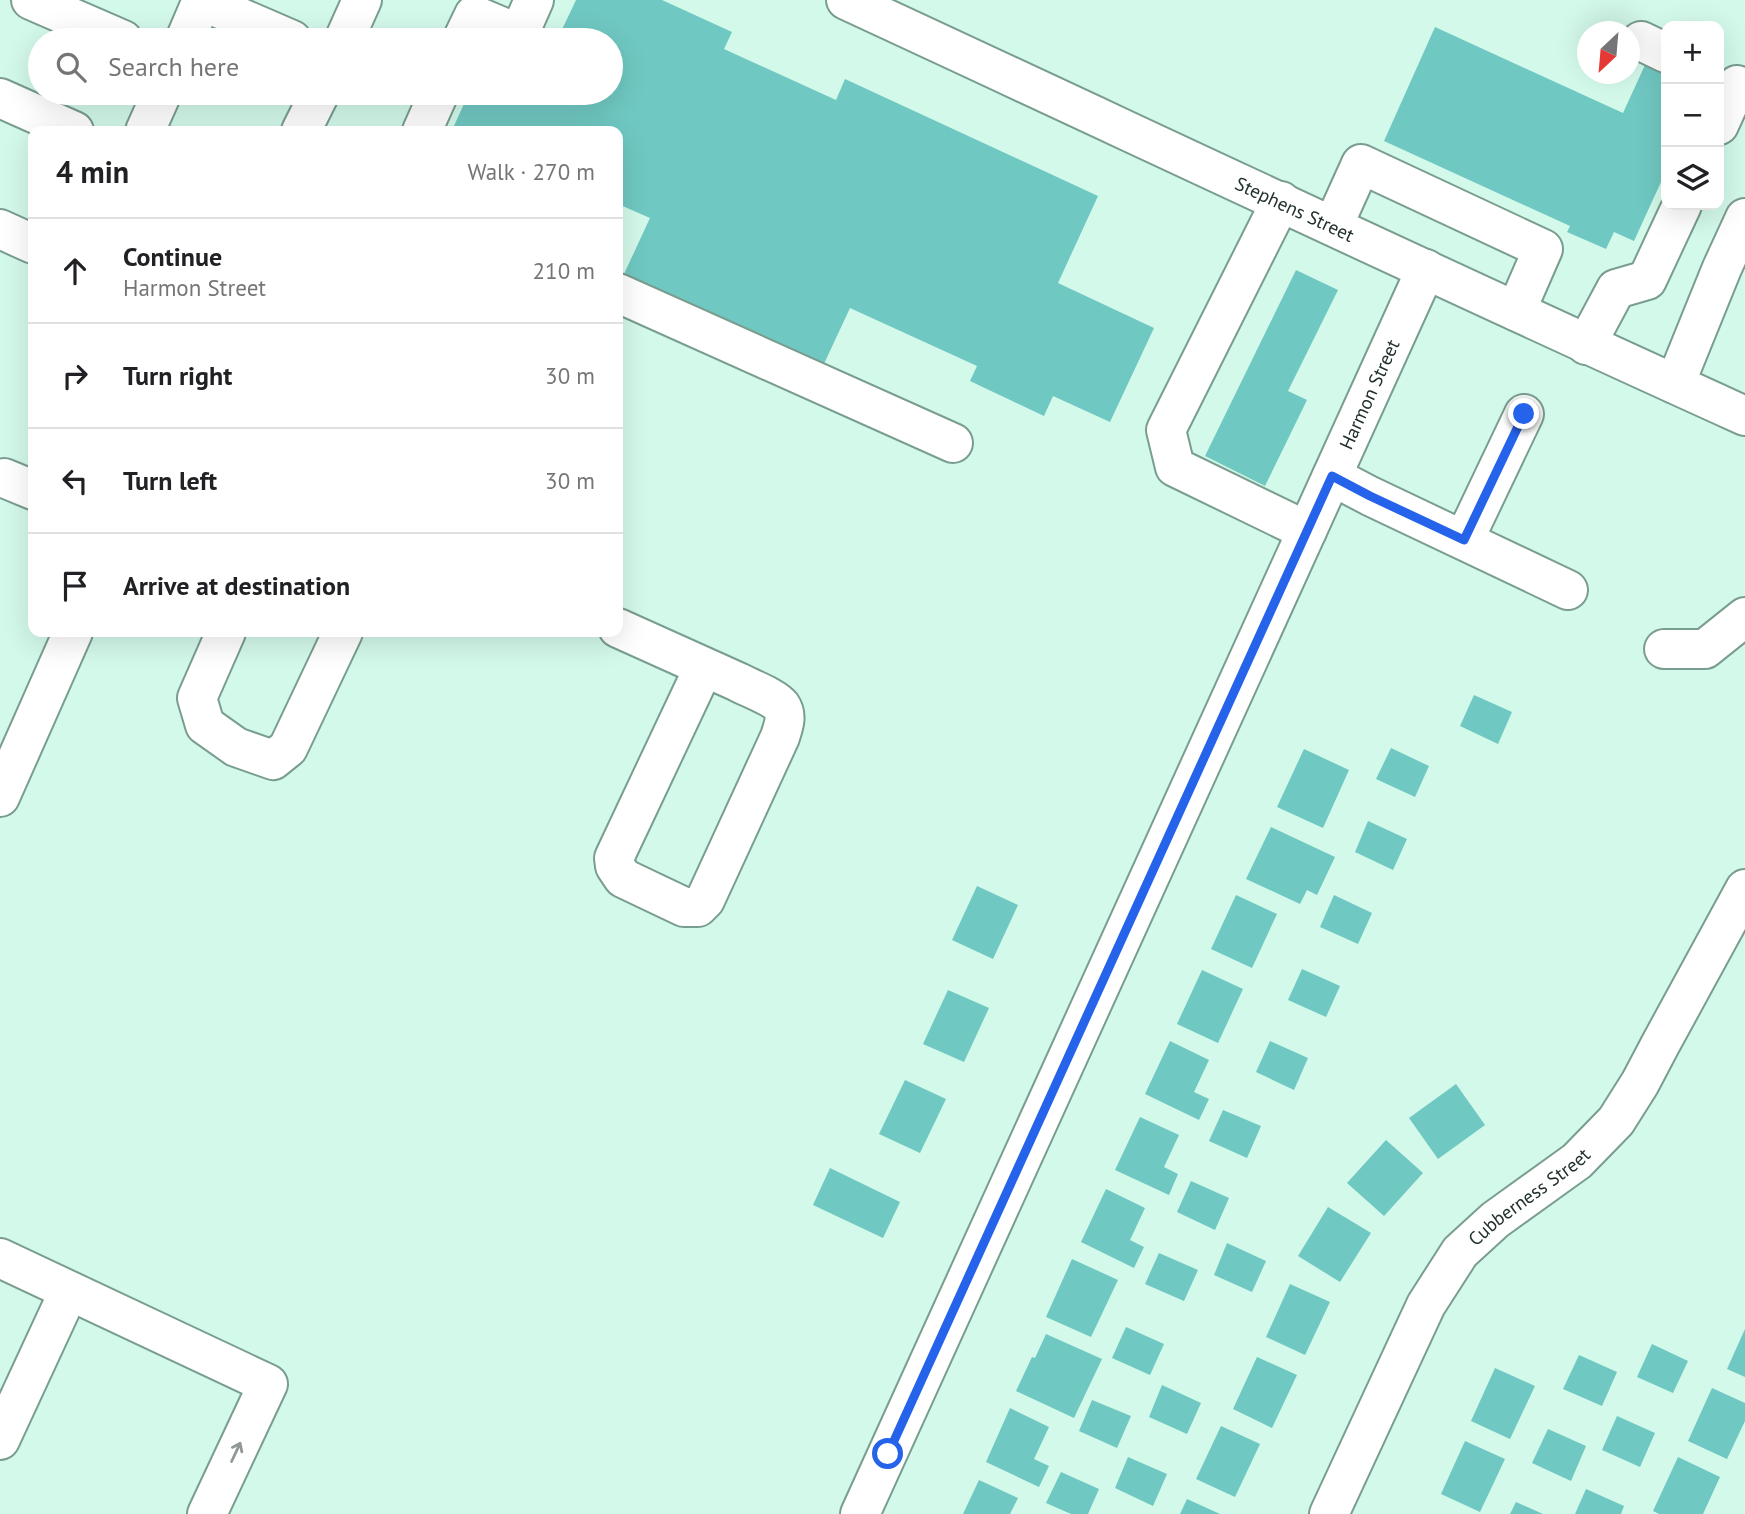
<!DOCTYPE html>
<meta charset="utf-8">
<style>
:root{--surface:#fff;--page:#f6f6f6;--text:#202124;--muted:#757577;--line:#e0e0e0}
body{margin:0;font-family:"PT Sans",sans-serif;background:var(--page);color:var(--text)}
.controls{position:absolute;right:21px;top:21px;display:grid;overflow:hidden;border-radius:14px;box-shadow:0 7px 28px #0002}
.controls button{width:63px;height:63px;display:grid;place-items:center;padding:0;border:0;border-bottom:2px solid var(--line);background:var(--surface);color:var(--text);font:35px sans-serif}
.compass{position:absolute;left:1577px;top:21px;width:63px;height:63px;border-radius:50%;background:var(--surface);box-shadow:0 7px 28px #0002;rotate:206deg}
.stop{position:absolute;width:21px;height:21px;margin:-16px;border:5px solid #2563eb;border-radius:50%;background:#fff}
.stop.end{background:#2563eb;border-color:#fff;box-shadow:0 2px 7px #0008}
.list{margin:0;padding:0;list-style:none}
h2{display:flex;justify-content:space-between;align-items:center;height:91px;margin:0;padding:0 28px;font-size:30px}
h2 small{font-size:23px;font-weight:400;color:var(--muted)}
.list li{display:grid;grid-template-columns:46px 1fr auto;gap:21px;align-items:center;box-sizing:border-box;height:105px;padding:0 28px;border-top:2px solid var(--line)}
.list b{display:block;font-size:26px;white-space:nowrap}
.list p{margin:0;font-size:23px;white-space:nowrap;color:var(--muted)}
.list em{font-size:23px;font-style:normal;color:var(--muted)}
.icon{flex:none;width:38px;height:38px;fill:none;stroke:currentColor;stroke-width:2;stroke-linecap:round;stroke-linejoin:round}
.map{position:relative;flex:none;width:1745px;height:1514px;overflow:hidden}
.search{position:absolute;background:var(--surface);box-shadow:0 7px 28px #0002;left:28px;top:28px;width:595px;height:77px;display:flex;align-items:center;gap:18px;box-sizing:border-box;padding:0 24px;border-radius:38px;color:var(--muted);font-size:26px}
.panel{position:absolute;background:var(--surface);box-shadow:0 7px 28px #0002;left:28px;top:126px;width:595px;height:511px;border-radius:14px}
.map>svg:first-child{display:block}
</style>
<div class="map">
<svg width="1745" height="1514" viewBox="0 0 1745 1514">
<rect width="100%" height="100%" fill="#d3f9ea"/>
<g fill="#70c8c2">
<polygon points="576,0 662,0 732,32 724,49 836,100 845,79 1098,196 1058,283 1154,328 1110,422 1053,396 1044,416 970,381 977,366 850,308 823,366 624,274 650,218 618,204 618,131 461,131 453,128 469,93 611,93 611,40 557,40"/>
<polygon points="1435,27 1623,113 1650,54 1666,62 1666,171 1634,241 1614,232 1606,249 1567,232 1570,226 1384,141"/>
<polygon points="1296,270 1338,290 1288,391 1307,400 1265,486 1205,456"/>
<polygon points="1474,695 1512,712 1498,744 1460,726"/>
<polygon points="1391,748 1429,766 1415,797 1376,779"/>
<polygon points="1304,749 1349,770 1323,828 1277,807"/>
<polygon points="1368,821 1407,839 1393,870 1355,852"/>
<polygon points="1271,827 1335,857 1317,895 1307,890 1300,904 1246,879"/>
<polygon points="977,886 1018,905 993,959 952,940"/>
<polygon points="1236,895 1277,914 1252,968 1211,949"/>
<polygon points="1334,895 1372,913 1358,944 1320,927"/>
<polygon points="1302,969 1340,986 1326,1017 1288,1000"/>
<polygon points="1202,970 1243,989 1218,1043 1177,1024"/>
<polygon points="948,990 989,1008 964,1062 923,1044"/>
<polygon points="1170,1041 1209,1060 1194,1092 1209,1099 1199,1120 1145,1094"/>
<polygon points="1270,1041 1308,1058 1294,1090 1256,1072"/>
<polygon points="905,1080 946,1099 920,1153 879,1134"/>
<polygon points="1456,1084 1485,1125 1438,1159 1409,1118"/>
<polygon points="1223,1110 1261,1126 1247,1158 1209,1141"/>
<polygon points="1140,1117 1179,1135 1164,1167 1178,1174 1169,1195 1115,1170"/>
<polygon points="1386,1140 1423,1173 1384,1216 1347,1183"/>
<polygon points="830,1168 900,1202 883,1238 813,1205"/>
<polygon points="1191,1181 1229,1198 1215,1230 1177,1212"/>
<polygon points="1106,1189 1145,1208 1130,1240 1144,1247 1134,1268 1081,1242"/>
<polygon points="1328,1207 1371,1233 1340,1282 1298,1256"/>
<polygon points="1227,1243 1266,1261 1252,1292 1214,1275"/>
<polygon points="1159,1253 1198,1270 1184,1301 1145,1284"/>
<polygon points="1072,1259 1118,1280 1091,1337 1046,1317"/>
<polygon points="1290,1284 1330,1302 1305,1355 1266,1337"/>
<polygon points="1126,1327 1164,1344 1150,1375 1112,1358"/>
<polygon points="1745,1329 1745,1377 1727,1369"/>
<polygon points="1046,1334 1102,1359 1074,1418 1016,1391 1032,1357 1035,1358"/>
<polygon points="1652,1344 1688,1361 1673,1393 1637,1377"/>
<polygon points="1579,1355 1617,1372 1602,1406 1563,1389"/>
<polygon points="1257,1357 1297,1375 1272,1428 1233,1409"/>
<polygon points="1495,1368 1535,1386 1510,1439 1471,1421"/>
<polygon points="1162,1385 1201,1403 1187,1434 1149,1417"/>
<polygon points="1712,1388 1745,1403 1745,1421 1727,1459 1688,1441"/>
<polygon points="1092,1400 1131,1416 1117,1448 1079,1431"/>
<polygon points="1010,1408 1049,1427 1034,1459 1049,1466 1039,1487 986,1462"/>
<polygon points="1617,1416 1655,1433 1640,1467 1602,1450"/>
<polygon points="1221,1426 1260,1444 1235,1497 1196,1479"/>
<polygon points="1548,1429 1586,1446 1571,1481 1532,1463"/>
<polygon points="1465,1441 1505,1459 1480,1512 1441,1494"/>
<polygon points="1128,1457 1167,1474 1153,1506 1115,1488"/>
<polygon points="1678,1457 1720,1477 1703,1514 1659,1514 1653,1511"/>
<polygon points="1061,1472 1099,1489 1088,1514 1071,1514 1046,1503"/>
<polygon points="979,1480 1018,1498 1010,1514 963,1514"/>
<polygon points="1586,1489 1624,1506 1621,1514 1575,1514"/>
<polygon points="1187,1499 1220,1514 1180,1514"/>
<polygon points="1516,1502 1543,1514 1510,1514"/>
</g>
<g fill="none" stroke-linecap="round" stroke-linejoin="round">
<defs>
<g id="minor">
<polyline points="31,0 123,40"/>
<path id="s1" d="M846 0C1146 139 1444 280 1745 416"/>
<polyline points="202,1 292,40"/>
<polyline points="185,40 202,0"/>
<polyline points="462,40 474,15 519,34 534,0"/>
<polyline points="1641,41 1666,53"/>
<polyline points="0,98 74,131"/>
<polyline points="1719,125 1737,85"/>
<polyline points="145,131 162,93"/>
<polyline points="422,131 439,93"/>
<polyline points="1281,201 1166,430 1175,467 1307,531"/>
<polyline points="1333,226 1361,164 1543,249 1516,311"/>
<polyline points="0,229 33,244"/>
<polyline points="618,293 953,443"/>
<polyline points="1586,345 1616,289 1647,280 1682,205"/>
<polyline points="1675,384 1722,268 1745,218"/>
<polyline points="1332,476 1370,496 1568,590"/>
<polyline points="4,478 33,490"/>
<polyline points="1464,540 1524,414"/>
<path d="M618 628C658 646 698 664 738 682 749 688 774 697 781 706 788 716 783 727 780 737L705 900 698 907H684L623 878 615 866 614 858 704 667"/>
<polyline points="226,632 197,698 205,725 236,747 273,760 288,748 343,632"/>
<polyline points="1664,649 1705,649 1745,617"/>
<polyline points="0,1258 268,1384 207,1514"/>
<polyline points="0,1440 69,1291"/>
<path id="s2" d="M860 1514 1426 269"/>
<path id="s3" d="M1329 1514 1426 1305 1460 1252 1495 1220 1577 1161 1616 1121 1640 1083 1660 1045 1745 889"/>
</g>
<g id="major">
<polyline points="344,40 362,0"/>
<polyline points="301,131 320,93"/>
<polyline points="0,797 73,632"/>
</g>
</defs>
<use href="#minor" stroke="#799d8f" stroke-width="42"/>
<use href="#major" stroke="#799d8f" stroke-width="42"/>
<use href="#minor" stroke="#fff" stroke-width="38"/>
<use href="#major" stroke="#fff" stroke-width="38"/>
</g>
<defs><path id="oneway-shaft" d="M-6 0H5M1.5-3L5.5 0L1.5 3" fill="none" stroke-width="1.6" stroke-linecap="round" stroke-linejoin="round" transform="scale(1.75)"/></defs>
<use stroke="#909895" href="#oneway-shaft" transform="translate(236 1452) rotate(-65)"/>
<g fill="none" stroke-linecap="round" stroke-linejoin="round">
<polyline stroke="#2563eb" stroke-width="9" points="888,1454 1332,476 1370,496 1464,540 1524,414"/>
</g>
<g text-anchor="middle" stroke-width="5" stroke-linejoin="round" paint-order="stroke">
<g font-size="19" fill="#22312b" stroke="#fff">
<text dy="7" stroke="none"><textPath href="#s1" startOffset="495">Stephens Street</textPath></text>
<text dy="7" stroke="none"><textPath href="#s2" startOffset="1230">Harmon Street</textPath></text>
<text dy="7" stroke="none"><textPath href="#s3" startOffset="382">Cubberness Street</textPath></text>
</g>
</g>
</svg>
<div class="controls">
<button>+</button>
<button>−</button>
<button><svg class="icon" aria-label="layers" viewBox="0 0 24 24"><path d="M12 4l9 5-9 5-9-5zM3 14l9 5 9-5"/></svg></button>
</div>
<svg class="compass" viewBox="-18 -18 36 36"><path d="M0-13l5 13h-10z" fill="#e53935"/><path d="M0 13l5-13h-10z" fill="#757577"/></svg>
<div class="stop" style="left:888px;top:1454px"></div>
<div class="stop end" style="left:1524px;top:414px"></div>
<div class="search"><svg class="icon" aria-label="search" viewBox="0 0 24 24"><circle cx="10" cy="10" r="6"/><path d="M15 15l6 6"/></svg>Search here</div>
<section class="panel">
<h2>4 min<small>Walk · 270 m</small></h2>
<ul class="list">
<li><svg class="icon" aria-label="ahead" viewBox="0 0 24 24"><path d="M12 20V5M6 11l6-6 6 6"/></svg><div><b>Continue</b><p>Harmon Street</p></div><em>210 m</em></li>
<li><svg class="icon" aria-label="right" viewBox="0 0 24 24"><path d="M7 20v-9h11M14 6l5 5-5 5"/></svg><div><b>Turn right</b></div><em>30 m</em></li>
<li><svg class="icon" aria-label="left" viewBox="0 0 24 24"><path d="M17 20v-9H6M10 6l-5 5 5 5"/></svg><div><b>Turn left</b></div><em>30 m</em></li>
<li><svg class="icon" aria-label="arrive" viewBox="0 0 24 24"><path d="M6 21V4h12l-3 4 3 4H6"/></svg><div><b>Arrive at destination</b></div></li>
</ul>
</section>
</div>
